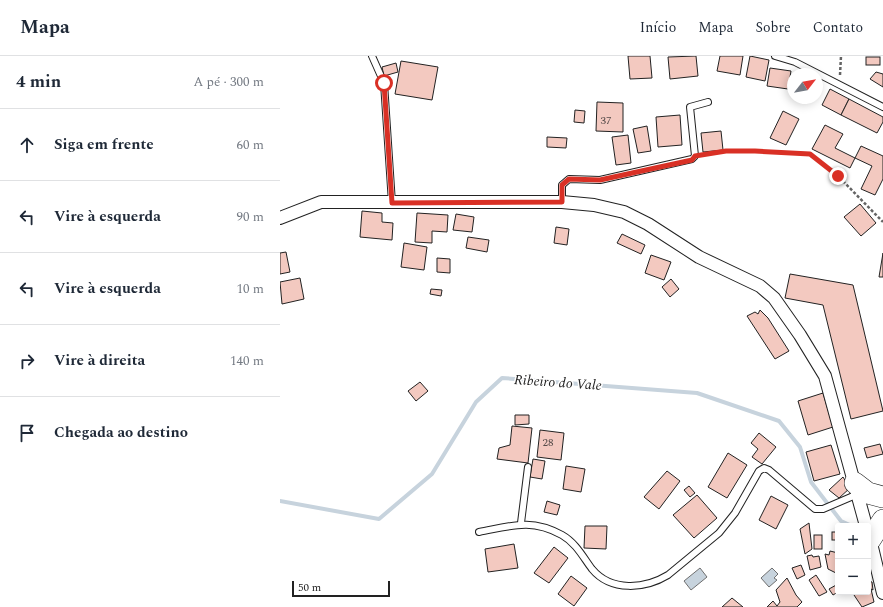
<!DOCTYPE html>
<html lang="pt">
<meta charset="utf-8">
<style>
:root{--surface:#fff;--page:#f6f6f7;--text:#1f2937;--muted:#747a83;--line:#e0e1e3}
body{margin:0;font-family:Spectral,serif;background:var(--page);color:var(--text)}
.controls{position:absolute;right:12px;bottom:12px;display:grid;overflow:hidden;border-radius:4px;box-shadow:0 2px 10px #0003}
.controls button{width:36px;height:36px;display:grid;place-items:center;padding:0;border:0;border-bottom:1px solid var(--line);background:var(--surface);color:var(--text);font:20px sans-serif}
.compass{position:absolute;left:507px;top:12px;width:36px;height:36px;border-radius:50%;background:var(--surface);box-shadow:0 2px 10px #0003;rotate:59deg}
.scale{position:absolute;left:12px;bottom:10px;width:98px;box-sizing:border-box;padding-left:4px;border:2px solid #222;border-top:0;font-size:11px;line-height:14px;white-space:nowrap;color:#222;-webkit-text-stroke:3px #fff;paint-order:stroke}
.stop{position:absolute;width:12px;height:12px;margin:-9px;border:3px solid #d93025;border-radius:50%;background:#fff}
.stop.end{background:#d93025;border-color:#fff;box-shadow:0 1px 4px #0008}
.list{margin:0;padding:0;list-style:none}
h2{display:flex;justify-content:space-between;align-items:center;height:52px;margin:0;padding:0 16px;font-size:17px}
h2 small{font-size:13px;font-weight:400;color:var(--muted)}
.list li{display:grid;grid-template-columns:26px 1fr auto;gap:12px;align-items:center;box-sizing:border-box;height:72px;padding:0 16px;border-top:1px solid var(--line)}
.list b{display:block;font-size:15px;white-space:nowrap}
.list em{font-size:13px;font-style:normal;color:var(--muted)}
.icon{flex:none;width:22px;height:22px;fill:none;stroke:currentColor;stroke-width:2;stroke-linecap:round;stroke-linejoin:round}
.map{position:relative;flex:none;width:603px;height:551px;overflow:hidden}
header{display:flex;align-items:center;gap:24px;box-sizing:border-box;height:56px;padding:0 20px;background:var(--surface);border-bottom:1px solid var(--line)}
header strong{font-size:19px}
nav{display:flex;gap:22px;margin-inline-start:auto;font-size:14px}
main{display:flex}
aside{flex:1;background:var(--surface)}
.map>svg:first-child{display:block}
</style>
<header>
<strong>Mapa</strong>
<nav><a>Início</a><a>Mapa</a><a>Sobre</a><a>Contato</a></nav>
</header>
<main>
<aside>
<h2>4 min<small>A pé · 300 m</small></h2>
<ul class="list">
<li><svg class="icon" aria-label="ahead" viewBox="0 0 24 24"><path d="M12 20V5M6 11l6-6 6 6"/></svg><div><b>Siga em frente</b></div><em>60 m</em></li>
<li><svg class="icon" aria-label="left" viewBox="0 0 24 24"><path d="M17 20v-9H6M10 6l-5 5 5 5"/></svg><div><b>Vire à esquerda</b></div><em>90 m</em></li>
<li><svg class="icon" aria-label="left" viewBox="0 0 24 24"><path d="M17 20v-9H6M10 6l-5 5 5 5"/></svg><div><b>Vire à esquerda</b></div><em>10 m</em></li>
<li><svg class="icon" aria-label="right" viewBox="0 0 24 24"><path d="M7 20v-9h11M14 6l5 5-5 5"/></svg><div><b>Vire à direita</b></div><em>140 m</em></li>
<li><svg class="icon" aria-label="arrive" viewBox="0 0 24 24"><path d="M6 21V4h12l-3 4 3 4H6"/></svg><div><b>Chegada ao destino</b></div></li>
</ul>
</aside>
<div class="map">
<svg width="603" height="551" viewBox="0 0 603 551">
<rect width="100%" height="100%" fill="#fff"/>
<g fill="#c7d3dd" stroke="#6f6f6f">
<polygon points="420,512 427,521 411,534 404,525"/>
<polygon points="492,512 498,518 494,522 497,524 489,531 481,522"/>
</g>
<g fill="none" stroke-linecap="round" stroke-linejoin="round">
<polyline stroke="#c7d3dd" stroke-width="4" points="0,445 99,463 152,418 196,346 222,322 417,337 499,365 520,391 531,426 561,465 572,470"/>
</g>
<g fill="#f3c9c0" stroke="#222">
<polygon points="348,0 370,0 372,22 350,23"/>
<polygon points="416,0 418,20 390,23 388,1"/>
<polygon points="440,0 463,0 460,19 437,15"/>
<polygon points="470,0 489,4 485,25 466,21"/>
<rect x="586" y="1" width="14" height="8"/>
<polygon points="121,5 158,11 152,44 115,38"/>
<polygon points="116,7 118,16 104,20 102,11"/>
<polygon points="490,12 511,15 508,33 487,30"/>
<polygon points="596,16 603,18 603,31 590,23"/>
<polygon points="550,33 569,43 561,59 542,49"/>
<polygon points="569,43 603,61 603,66 597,77 561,59"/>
<polygon points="317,46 343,47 343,76 316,75"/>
<polygon points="295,54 305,55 304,67 294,66"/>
<polygon points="503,55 519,63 506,89 490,82"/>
<polygon points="400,59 402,89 378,91 376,61"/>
<polygon points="545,69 563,78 555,92 575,102 570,112 532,93"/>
<polygon points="367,70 371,95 358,97 353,73"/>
<polygon points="441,75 443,94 423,96 421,77"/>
<polygon points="348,79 351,107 336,109 332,81"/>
<polygon points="267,81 287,82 286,92 267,91"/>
<polygon points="581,90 603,100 603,123 595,139 581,133 592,110 575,102"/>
<polygon points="580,148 596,167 581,180 564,161"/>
<polygon points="82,155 102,157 102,166 113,167 112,184 80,181"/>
<polygon points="137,157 168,159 167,176 152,175 152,187 135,186"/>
<polygon points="176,158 194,161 192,176 173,174"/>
<polygon points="276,171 289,173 287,189 274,187"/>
<polygon points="342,178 365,189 361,198 337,187"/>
<polygon points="188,181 209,184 207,196 186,192"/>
<polygon points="124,187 147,191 144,214 121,211"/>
<polygon points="6,196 10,216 0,218 0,197"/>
<polygon points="603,197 603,221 599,221"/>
<polygon points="371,199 391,206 384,224 365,217"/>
<polygon points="157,202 170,203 170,217 157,216"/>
<polygon points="510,218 573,229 603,355 571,363 543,249 505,242"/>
<polygon points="20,222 24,243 2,248 0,226"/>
<polygon points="391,223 399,233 390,241 382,231"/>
<polygon points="151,233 162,234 161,240 150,238"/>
<polygon points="480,254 488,262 509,295 495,303 467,260 475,256 478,258"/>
<polygon points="140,326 148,335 136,345 128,335"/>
<polygon points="543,337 553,371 528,379 518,345"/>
<polygon points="235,359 249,359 249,368 235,369"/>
<polygon points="232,370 252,372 248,407 217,403 219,392 230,389"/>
<polygon points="260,374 284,377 281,404 257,401"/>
<polygon points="479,377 496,391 482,408 472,401 478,393 471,387"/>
<polygon points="600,388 603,398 587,402 584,392"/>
<polygon points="551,389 560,418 534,425 526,396"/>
<polygon points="448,397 467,409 447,442 428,431"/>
<polygon points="253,403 265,405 262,423 250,421"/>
<polygon points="286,410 305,413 301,436 283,433"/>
<polygon points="387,415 400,425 379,453 364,441"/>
<polygon points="563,421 570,432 559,442 549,434"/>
<polygon points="409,430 415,437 410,441 404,434"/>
<polygon points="417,439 437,462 414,482 393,459"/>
<polygon points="491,440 508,449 496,473 479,464"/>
<polygon points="267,445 280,449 277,459 264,456"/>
<polygon points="529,467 532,493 525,498 520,473"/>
<polygon points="305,470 327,470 326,493 304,492"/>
<rect x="552" y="476" width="6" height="8"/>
<rect x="534" y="479" width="8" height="14"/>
<polygon points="234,488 238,512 208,516 205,493"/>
<polygon points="274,491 288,502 269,527 254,517"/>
<polygon points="550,495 558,497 558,518 548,513 545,498 549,499"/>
<polygon points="532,499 533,501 539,500 541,511 530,514 527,500"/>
<polygon points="521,509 525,519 517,523 512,512"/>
<polygon points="536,519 547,536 539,540 529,524"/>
<polygon points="291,520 307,532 294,550 278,538"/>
<polygon points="507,522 516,539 522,546 517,551 487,551 493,545 497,550 500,546 496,534"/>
<polygon points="588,525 592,526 593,534 591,533 594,546 582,551 572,536 588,536"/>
<polygon points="558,528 558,536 553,539 549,533"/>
<polygon points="452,542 463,551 442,551"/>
</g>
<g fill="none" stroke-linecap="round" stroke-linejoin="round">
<defs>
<g id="lane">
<polyline points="92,0 104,27 112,147"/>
<polyline points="495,0 515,6 603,51"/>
<polyline points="282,146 282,129 289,123 320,124 412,103 415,100 410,51 428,46"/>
<polyline points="241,467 248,411"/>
<path d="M199 476C231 470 251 462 282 479 296 487 303 501 312 513 331 536 365 533 388 519L439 477 455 457 479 415 484 412 489 414 535 453H543L578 438"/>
</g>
<g id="street">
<polyline points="0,162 41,146 282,146 314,149 344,156 368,168 419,201 480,230 494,242 520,279 545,320 586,470"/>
<polyline points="589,479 603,537"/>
</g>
<g id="highway">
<polyline points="575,427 588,437 603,441"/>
<polyline points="590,484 603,464"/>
</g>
</defs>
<use href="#lane" stroke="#222" stroke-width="8"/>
<use href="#street" stroke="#222" stroke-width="14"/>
<use href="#highway" stroke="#222" stroke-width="22"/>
<g stroke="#646464" stroke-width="2.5" stroke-dasharray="3 2" stroke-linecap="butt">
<polyline points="560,19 561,0"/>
<polyline points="423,98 446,95 475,95 530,98 558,120 603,166"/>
</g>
<use href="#lane" stroke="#fff" stroke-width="6"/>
<use href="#street" stroke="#fff" stroke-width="12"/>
<use href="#highway" stroke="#fff" stroke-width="21"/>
</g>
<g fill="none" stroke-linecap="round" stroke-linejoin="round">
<polyline stroke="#d93025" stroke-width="5" points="104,27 112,147 282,146 282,129 289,123 320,124 412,104 415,100 446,95 475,95 530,98 558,120"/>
</g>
<g text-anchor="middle" stroke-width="3" stroke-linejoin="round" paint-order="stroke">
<g font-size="11" fill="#564c4a">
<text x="326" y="68">37</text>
<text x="268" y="390">28</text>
</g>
<g font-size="14" font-style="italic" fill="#222" stroke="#fff">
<text transform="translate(278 326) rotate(4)" y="5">Ribeiro do Vale</text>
</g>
</g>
</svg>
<div class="controls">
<button>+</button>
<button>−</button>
</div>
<svg class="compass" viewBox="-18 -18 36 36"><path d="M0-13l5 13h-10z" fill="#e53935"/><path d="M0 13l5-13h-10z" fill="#747a83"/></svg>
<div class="scale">50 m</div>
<div class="stop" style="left:104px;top:27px"></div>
<div class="stop end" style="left:558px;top:120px"></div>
</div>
</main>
